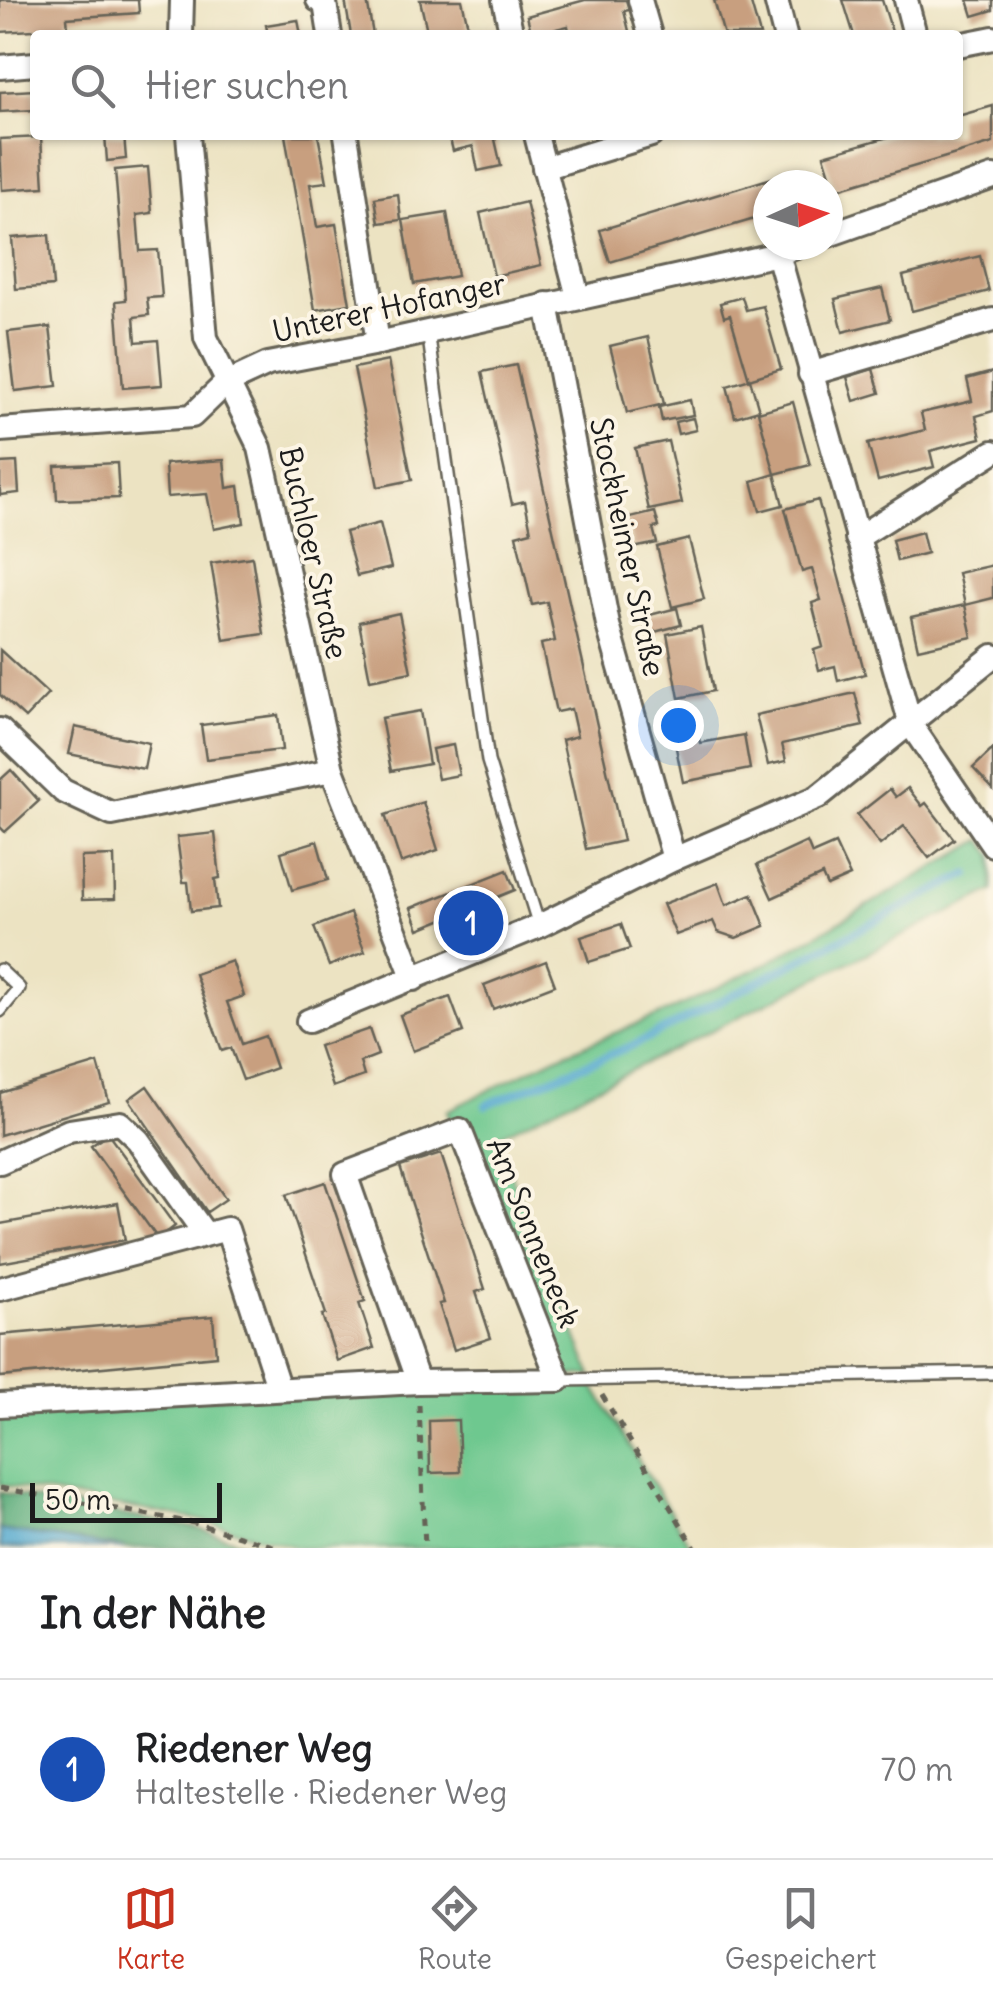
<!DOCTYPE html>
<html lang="de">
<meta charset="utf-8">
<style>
:root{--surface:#fff;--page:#f2f2f2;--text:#202124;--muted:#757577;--line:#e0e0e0;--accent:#c8321e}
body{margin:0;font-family:Delius,sans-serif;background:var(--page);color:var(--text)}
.compass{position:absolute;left:753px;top:170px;width:90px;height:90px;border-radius:50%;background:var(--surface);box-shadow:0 2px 8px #0004;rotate:87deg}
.scale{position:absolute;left:30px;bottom:25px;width:192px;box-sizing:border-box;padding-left:10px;border:5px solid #1c1c1c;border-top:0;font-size:28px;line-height:35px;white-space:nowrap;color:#1c1c1c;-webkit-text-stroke:8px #fcf5e5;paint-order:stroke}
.you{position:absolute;left:678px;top:725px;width:35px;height:35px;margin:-25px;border:8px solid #fff;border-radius:50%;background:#1a73e8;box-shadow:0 0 0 15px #1a73e833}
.badge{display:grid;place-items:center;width:65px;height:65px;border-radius:50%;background:var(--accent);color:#fff;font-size:32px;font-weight:700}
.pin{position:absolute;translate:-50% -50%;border:5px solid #fff;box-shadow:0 2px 10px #0006}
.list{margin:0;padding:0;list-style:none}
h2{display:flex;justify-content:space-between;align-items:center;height:130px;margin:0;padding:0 40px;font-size:42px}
h2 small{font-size:32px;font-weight:400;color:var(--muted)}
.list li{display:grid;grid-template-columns:65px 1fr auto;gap:30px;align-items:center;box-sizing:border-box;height:180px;padding:0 40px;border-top:2px solid var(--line)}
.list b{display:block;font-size:38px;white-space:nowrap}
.list p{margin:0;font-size:32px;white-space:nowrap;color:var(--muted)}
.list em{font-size:32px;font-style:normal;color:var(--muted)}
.icon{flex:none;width:55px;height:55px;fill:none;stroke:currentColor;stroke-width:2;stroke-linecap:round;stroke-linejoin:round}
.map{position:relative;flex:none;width:993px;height:1548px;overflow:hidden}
.search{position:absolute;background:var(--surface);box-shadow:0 2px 8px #0004;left:30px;right:30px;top:30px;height:110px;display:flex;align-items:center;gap:25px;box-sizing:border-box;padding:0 35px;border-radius:10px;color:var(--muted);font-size:38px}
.sheet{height:310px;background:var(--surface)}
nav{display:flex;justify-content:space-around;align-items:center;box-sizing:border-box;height:140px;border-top:2px solid var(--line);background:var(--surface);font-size:28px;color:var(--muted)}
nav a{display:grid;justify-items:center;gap:5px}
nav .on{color:var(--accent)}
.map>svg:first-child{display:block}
</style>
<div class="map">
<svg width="993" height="1548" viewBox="0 0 993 1548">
<rect width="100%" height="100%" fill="#fcf5e5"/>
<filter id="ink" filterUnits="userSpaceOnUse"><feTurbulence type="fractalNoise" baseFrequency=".01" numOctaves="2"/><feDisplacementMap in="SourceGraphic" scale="20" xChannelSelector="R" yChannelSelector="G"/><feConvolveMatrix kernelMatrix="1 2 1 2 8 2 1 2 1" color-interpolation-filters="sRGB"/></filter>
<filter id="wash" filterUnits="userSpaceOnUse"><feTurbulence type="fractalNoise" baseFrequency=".0048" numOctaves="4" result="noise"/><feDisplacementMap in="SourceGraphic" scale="40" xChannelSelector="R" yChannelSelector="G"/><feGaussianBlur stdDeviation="2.25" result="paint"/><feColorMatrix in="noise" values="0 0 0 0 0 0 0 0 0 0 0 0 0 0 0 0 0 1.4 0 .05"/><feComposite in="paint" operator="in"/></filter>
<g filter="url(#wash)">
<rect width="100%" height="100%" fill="#ece3c2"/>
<g fill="#6ec88f" stroke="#457256" stroke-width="2.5">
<polygon points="982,840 993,855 993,891 496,1137 592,1376 562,1376 447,1111 556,1057 669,1011 771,961"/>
<polygon points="593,1385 692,1548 299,1548 195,1519 0,1485 0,1409 423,1386"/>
</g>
<polygon fill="#5aac7a" stroke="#3b644b" stroke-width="2.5" points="0,1492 193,1527 264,1548 125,1548 0,1530"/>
<polygon fill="#52a9cf" stroke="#376276" stroke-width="2.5" points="0,1530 125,1548 0,1548"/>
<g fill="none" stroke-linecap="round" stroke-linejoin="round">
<polyline stroke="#52a9cf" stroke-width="8" points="486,1105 636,1044 968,874"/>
</g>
<g id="blocks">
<g fill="#c89f7f">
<polygon points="0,0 138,0 139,13 67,18 68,28 0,32"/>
<polygon points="345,0 367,0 373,35 351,35"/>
<polygon points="420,0 462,0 470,35 428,35"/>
<polygon points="585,0 626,0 629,10 624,11 630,35 570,35 568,26 532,35 527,16"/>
<polygon points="714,0 750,0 760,35 724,35"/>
<polygon points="843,0 882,0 893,35 854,35"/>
<polygon points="968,0 993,0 993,10 973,16"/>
<polygon points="298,20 301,35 268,35 266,25"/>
<polygon points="35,90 35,110 0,112 0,92"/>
<polygon points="993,106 993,143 835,190 824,155 895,135 958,135 958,116"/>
<polygon points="105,135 124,135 126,159 107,161"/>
<polygon points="285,135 318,135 327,182 310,184 317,227 336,224 350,304 315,310"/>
<polygon points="449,135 494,135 501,166 478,171 473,146 453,151"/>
<polygon points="41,137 44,187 2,190 0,139"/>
<polygon points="148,167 152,213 137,215 140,251 158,250 162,297 147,298 149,315 134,317 136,342 158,340 162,385 123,388 116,301 126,300 115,170"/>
<polygon points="802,169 807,185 768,185 768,215 610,262 600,230"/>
<polygon points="398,194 401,220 379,223 375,198"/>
<polygon points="526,202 541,265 494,276 480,213"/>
<polygon points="447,213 457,276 414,284 403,220"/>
<polygon points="49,235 53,286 16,289 12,238"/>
<polygon points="980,256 989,291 912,311 903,276"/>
<polygon points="882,288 890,320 843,332 835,299"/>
<polygon points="742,297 746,310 763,306 781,369 749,379 730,315 724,317 720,303"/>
<polygon points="50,327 57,386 15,391 8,332"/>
<polygon points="648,337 664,404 627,413 610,346"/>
<polygon points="388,361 412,480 378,487 354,368"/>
<polygon points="516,365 623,841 586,849 562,740 577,736 571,709 556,712 541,644 555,641 547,602 532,605 516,535 531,531 525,501 512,504 482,372"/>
<polygon points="873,369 880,393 854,401 847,377"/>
<polygon points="993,372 993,411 976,416 981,438 930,451 934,467 878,481 868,444 925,430 921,413 972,401 967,379"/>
<polygon points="750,379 759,410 735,417 727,386"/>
<polygon points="690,400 693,415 662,421 659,407"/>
<polygon points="793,402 810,465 775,474 758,412"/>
<polygon points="693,418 696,430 678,434 675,422"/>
<polygon points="668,441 682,503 649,510 635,448"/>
<polygon points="224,460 227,488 239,486 244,523 214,529 207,494 167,497 165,464"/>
<polygon points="17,462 19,493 0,495 0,463"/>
<polygon points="117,463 119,498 57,500 55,466"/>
<polygon points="775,474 783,505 760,511 752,481"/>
<polygon points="818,500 865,674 838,681 835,666 819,670 814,650 823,647 812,603 821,600 812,569 802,572 785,509"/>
<polygon points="655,512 659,527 653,528 657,543 633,548 626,519"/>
<polygon points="380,523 391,568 357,576 345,532"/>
<polygon points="922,532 927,553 897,561 892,540"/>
<polygon points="689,539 704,599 672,607 657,547"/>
<polygon points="252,557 264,634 224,640 211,563"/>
<polygon points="993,565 993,598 965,605 972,637 918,649 911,617 965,605 958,573"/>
<polygon points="677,608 681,625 647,634 642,617"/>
<polygon points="399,613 411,672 370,680 359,622"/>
<polygon points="701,627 713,691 679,698 667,634"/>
<polygon points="0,650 48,694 25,718 0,695"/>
<polygon points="855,693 863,726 782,744 786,761 768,765 756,715"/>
<polygon points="692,709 700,743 744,735 750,769 683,782 669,714"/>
<polygon points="420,711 429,764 391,771 381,718"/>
<polygon points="278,715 282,750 206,759 201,725"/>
<polygon points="75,727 149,743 144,769 69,754"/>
<polygon points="453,745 459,775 438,779 432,749"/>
<polygon points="993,749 993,789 973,768"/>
<polygon points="11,770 39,801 5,832 0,827 0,780"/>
<polygon points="908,788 922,806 926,803 954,839 929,858 904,826 880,845 857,815 890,789 896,797"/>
<polygon points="423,802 438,850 401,863 385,815"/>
<polygon points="215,833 220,878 215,879 218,908 191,911 188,882 183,882 177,837"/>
<polygon points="317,841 328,880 292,890 281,852"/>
<polygon points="807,842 812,854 835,844 850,876 827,886 822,875 772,898 757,865"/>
<polygon points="114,856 115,899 82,900 81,857"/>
<polygon points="507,870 515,890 419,929 411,908"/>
<polygon points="718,883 726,905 752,894 765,926 736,938 718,932 713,921 676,935 663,904"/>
<polygon points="350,913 365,952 329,966 314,927"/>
<polygon points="621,924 630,949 589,962 581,937"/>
<polygon points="232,961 244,996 227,1002 242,1044 265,1036 276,1068 243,1080 231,1048 222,1051 195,974"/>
<polygon points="546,961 555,985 493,1009 484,985"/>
<polygon points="450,997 463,1032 413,1051 400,1015"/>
<polygon points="369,1029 378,1055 360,1062 364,1076 333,1087 319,1046"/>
<polygon points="98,1063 109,1102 0,1135 0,1093"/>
<polygon points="147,1086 226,1199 207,1212 129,1099"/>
<polygon points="108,1134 175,1226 158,1239 91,1146"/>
<polygon points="441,1154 485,1289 476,1292 491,1338 454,1350 439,1304 444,1303 400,1167"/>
<polygon points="325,1182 365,1301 359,1303 374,1348 337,1361 322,1315 326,1314 286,1195"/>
<polygon points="118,1203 125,1240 0,1263 0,1224"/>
<polygon points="213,1316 216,1356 0,1377 0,1335"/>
<polygon points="458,1420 460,1472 430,1473 429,1421"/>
</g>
</g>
</g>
<g filter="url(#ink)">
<use href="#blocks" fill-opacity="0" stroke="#656256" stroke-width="2.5"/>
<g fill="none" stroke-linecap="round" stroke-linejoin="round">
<defs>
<g id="service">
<polyline points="428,331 488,761 539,926"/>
<polyline points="0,970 19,988 0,1011"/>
<polyline points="559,1380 993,1373"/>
</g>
<g id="minor">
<polyline points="318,0 325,3 330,35"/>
<polyline points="504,0 512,35"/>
<polyline points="640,0 650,35"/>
<polyline points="776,0 785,35"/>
<polyline points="906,0 915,35"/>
<polyline points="181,35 182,0"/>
<polyline points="958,45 993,38"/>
<polyline points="0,67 35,64"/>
<polyline points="188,135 206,338 260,448 332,770 414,979"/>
<polyline points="346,135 378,343"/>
<polyline points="536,135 578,297"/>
<polyline points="544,168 651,135"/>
<polyline points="828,235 993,177"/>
<polyline points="778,254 911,725 993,845"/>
<polyline points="547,304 608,625 674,859"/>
<polyline points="810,374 993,320"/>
<polyline points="0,430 192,416 225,384 268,364 378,343 778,254 801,245"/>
<polyline points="857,538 993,452"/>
<polyline points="0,730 63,791 112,814 332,770"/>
<polyline points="308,1021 539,926 674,859 818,797 993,656"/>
<polyline points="0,1162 69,1131 120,1123 138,1140 205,1234"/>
<polyline points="0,1289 227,1229 279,1389"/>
<polyline points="0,1405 418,1382 559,1380 460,1130 345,1174 418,1382"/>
</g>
</defs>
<use href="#service" stroke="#656256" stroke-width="16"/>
<use href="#minor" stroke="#656256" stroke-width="28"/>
<g stroke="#656256" stroke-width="5" stroke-dasharray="8 8" stroke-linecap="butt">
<polyline points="602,1395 695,1548"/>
<polyline points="419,1405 425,1548"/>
<polyline points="0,1488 194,1523 280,1548"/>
</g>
<use href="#service" stroke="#fff" stroke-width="11"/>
<use href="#minor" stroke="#fff" stroke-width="22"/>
</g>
</g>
<g text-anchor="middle" stroke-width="8" stroke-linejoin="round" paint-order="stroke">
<g font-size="30" fill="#1c1c1c" stroke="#fcf5e5">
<text transform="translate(389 308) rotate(-12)" y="10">Unterer Hofanger</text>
<text transform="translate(627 547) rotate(78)" y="10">Stockheimer Straße</text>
<text transform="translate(313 553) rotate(77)" y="10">Buchloer Straße</text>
<text transform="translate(533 1233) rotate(68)" y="10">Am Sonneneck</text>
</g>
</g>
</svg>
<svg class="compass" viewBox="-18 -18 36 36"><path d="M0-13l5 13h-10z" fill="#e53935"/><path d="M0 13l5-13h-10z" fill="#757577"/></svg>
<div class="scale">50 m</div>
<div class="you"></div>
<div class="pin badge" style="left:471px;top:923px;background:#1a4fb4">1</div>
<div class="search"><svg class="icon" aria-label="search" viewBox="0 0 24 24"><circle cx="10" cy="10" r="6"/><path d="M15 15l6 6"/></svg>Hier suchen</div>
</div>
<section class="sheet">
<h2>In der Nähe<small></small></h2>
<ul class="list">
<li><span class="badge" style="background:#1a4fb4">1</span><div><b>Riedener Weg</b><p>Haltestelle · Riedener Weg</p></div><em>70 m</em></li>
</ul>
</section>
<nav>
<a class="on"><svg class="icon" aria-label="map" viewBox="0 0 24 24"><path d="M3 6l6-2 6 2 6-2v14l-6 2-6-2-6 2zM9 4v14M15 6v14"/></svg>Karte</a>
<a><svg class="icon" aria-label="directions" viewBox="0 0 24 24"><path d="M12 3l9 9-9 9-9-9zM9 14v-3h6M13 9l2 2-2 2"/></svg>Route</a>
<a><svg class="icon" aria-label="saved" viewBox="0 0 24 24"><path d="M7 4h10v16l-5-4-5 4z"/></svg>Gespeichert</a>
</nav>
